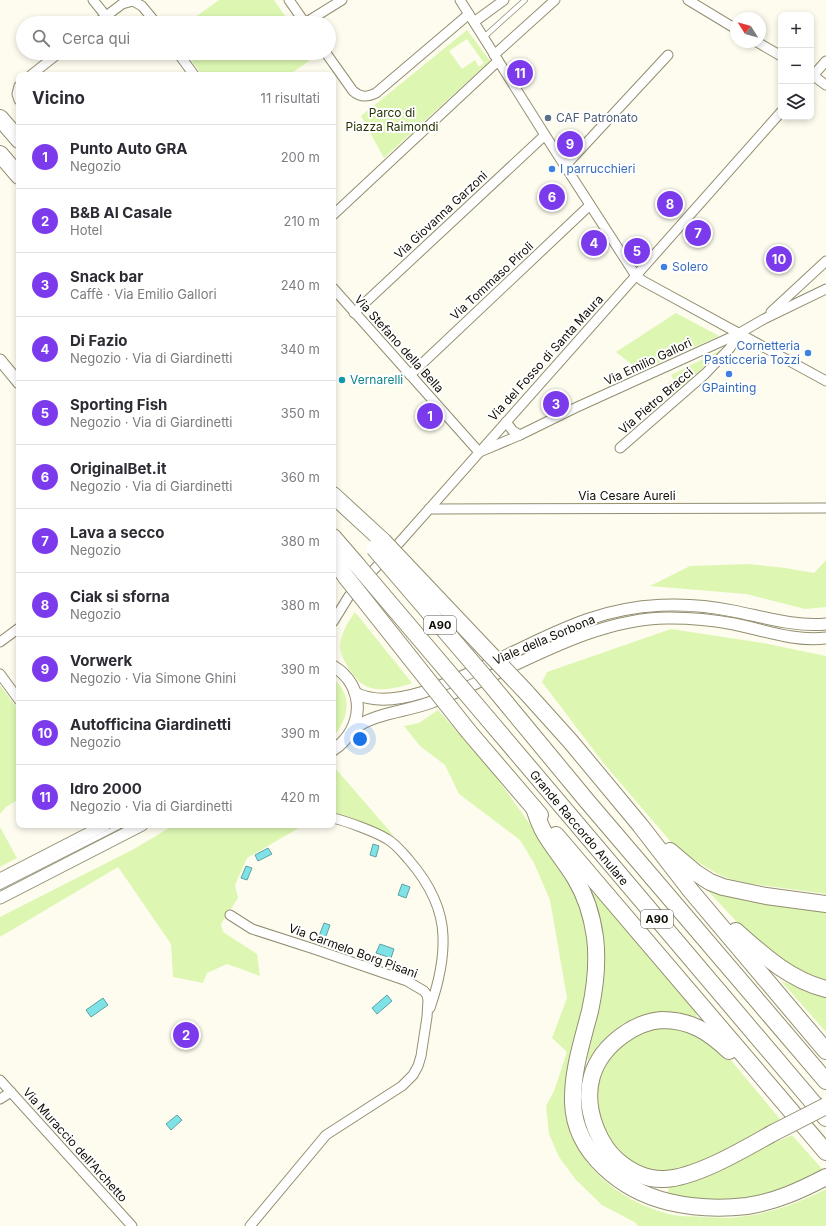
<!DOCTYPE html>
<html lang="it">
<meta charset="utf-8">
<style>
:root{--surface:#fff;--page:#f7f7f7;--text:#2b2b33;--muted:#7c7c81;--line:#e1e1e2;--accent:#7c3aed}
body{margin:0;font-family:Inter,sans-serif;background:var(--page);color:var(--text)}
.controls{position:absolute;right:12px;top:12px;display:grid;overflow:hidden;border-radius:8px;box-shadow:0 2px 6px #0003}
.controls button{width:36px;height:36px;display:grid;place-items:center;padding:0;border:0;border-bottom:1px solid var(--line);background:var(--surface);color:var(--text);font:20px sans-serif}
.compass{position:absolute;left:730px;top:12px;width:36px;height:36px;border-radius:50%;background:var(--surface);box-shadow:0 2px 6px #0003;rotate:307deg}
.you{position:absolute;left:360px;top:739px;width:14px;height:14px;margin:-10px;border:3px solid #fff;border-radius:50%;background:#1a73e8;box-shadow:0 0 0 6px #1a73e833}
.badge{display:grid;place-items:center;width:26px;height:26px;border-radius:50%;background:var(--accent);color:#fff;font-size:13px;font-weight:700}
.pin{position:absolute;translate:-50% -50%;border:2px solid #fff;box-shadow:0 1px 4px #0006}
.list{margin:0;padding:0;list-style:none}
h2{display:flex;justify-content:space-between;align-items:center;height:52px;margin:0;padding:0 16px;font-size:17px}
h2 small{font-size:13px;font-weight:400;color:var(--muted)}
.list li{display:grid;grid-template-columns:26px 1fr auto;gap:12px;align-items:center;box-sizing:border-box;height:64px;padding:0 16px;border-top:1px solid var(--line)}
.list b{display:block;font-size:15px;white-space:nowrap}
.list p{margin:0;font-size:13px;white-space:nowrap;color:var(--muted)}
.list em{font-size:13px;font-style:normal;color:var(--muted)}
.icon{flex:none;width:22px;height:22px;fill:none;stroke:currentColor;stroke-width:2;stroke-linecap:round;stroke-linejoin:round}
.map{position:relative;flex:none;width:826px;height:1226px;overflow:hidden}
.search{position:absolute;background:var(--surface);box-shadow:0 2px 6px #0003;left:16px;top:16px;width:320px;height:44px;display:flex;align-items:center;gap:10px;box-sizing:border-box;padding:0 14px;border-radius:22px;color:var(--muted);font-size:15px}
.panel{position:absolute;background:var(--surface);box-shadow:0 2px 6px #0003;left:16px;top:72px;width:320px;height:756px;border-radius:8px}
.map>svg:first-child{display:block}
</style>
<div class="map">
<svg width="826" height="1226" viewBox="0 0 826 1226">
<rect width="100%" height="100%" fill="#fefcef"/>
<g fill="#ddf7b3" fill-rule="evenodd">
<polygon points="219,0 274,0 290,23 187,23"/>
<path d="M467 30 490 61 384 158 361 116ZM467 39 484 63 479 67 475 60 462 69 449 51Z"/>
<polygon points="186,53 303,53 309,61 289,75 202,75"/>
<polygon points="676,313 719,336 640,371 616,352"/>
<polygon points="721,350 674,396 668,383 674,380 671,375"/>
<polygon points="826,560 826,607 805,609 746,594 650,586 690,566 749,564 786,568 814,573"/>
<path d="M355 612 412 683C400 688 375 693 364 685 358 682 353 674 349 669 345 662 340 654 340 646 341 633 348 622 355 612Z"/>
<polygon points="671,629 763,643 826,656 826,894 746,883 727,878 714,872 677,849 605,765 542,682 547,672"/>
<path d="M333 679C354 695 348 720 333 737Z"/>
<polygon points="0,685 19,711 19,799 6,807 0,814"/>
<path d="M438 710C455 730 474 748 489 768 506 790 521 812 537 834 554 857 574 882 582 910 587 927 592 955 590 971 588 996 581 1020 576 1043 571 1060 565 1079 565 1096 564 1155 612 1198 665 1213 678 1217 691 1216 704 1217 715 1217 727 1219 738 1217 769 1214 799 1203 826 1189V1226H638L636 1223 602 1205 576 1180 559 1157 549 1134 546 1106 554 1091 567 1052 552 1038 567 998 550 900 534 863 520 840 459 794 445 765 420 746 404 726 419 723Z"/>
<polygon points="333,768 335,768 394,836 333,812"/>
<polygon points="174,825 304,825 247,858 235,885 238,898 221,924 223,932 257,954 260,976 227,964 207,973 203,983 173,977 171,944 118,867 0,937 0,917 134,849"/>
<polygon points="0,827 17,858 0,867"/>
<polygon points="710,887 826,911 826,982 803,974 750,936 709,892"/>
<path d="M596 892 697 1011 696 1019C685 1018 660 1013 650 1014 626 1018 600 1038 589 1060L584 1057 592 895Z"/>
<polygon points="781,981 826,997 826,1032"/>
<polygon points="673,1025 719,1046 780,1119 721,1152 696,1163 670,1172 651,1172 620,1157 596,1121 597,1070 627,1035"/>
<polygon points="792,1135 823,1170 772,1196 724,1202 667,1195 669,1186 730,1163"/>
</g>
<g fill="#7fe2e7" stroke="#5da2a3">
<polygon points="373,844 379,846 376,857 370,855"/>
<polygon points="268,848 272,854 258,861 255,855"/>
<polygon points="246,866 252,868 247,880 241,878"/>
<polygon points="402,884 410,887 406,898 398,895"/>
<polygon points="324,923 330,925 325,939 319,936"/>
<polygon points="380,944 394,949 391,958 376,953"/>
<polygon points="387,995 392,1001 377,1014 372,1008"/>
<polygon points="103,998 108,1005 91,1017 86,1010"/>
<polygon points="177,1115 182,1120 171,1130 166,1124"/>
</g>
<g fill="none" stroke-linecap="round" stroke-linejoin="round">
<defs>
<g id="service">
<polyline points="483,38 525,0"/>
<polyline points="0,887 122,825"/>
</g>
<g id="minor">
<polyline points="93,0 106,16"/>
<polyline points="289,0 305,23"/>
<polyline points="460,0 545,135 636,276 643,281 826,381"/>
<polyline points="688,0 736,29"/>
<polyline points="474,22 504,0"/>
<polyline points="97,23 122,4 133,1 142,6 156,23"/>
<polyline points="305,23 342,0"/>
<polyline points="757,42 781,56"/>
<polyline points="178,53 194,75"/>
<path d="M326 53 353 91C361 98 368 97 376 93L469 14"/>
<polyline points="494,55 555,0"/>
<polyline points="811,74 826,85"/>
<polyline points="31,75 59,53"/>
<polyline points="811,78 826,61"/>
<polyline points="19,86 17,94 19,100"/>
<polyline points="565,166 668,55"/>
<polyline points="333,215 498,61"/>
<polyline points="333,288 479,452"/>
<polyline points="771,312 826,261"/>
<polyline points="354,313 545,135"/>
<polyline points="410,375 590,205"/>
<polyline points="506,422 513,431 520,435"/>
<polyline points="620,448 705,374 730,348 738,334"/>
<polyline points="482,451 520,435 575,408 738,334 764,319 826,289"/>
<polyline points="429,509 826,508"/>
<polyline points="333,622 349,596 399,543 781,112"/>
<polyline points="0,642 19,628"/>
<polyline points="0,674 19,700"/>
<path d="M333 818C346 821 376 832 387 839 396 844 402 852 409 860 428 882 442 906 443 936 444 960 438 985 430 1008"/>
<polyline points="230,915 252,929 314,949 407,981 424,991 427,995 428,1000 427,1017 421,1056 418,1066 413,1075 402,1086 326,1135 250,1226"/>
<polyline points="0,1080 132,1226"/>
<polyline points="0,1099 11,1092"/>
</g>
<g id="tertiary">
<polyline points="0,360 19,383"/>
<path d="M333 666C367 686 364 730 333 750"/>
<path d="M355 693C398 715 469 673 509 654 535 642 562 628 589 619 635 603 686 601 733 611 764 617 795 627 826 624"/>
<path d="M353 729C377 712 406 712 432 702 507 674 589 617 670 618 692 618 713 620 734 624 764 630 795 642 826 638"/>
<polyline points="0,879 105,825"/>
<polyline points="0,898 142,825"/>
</g>
<g id="motorway">
<polyline points="0,118 19,140"/>
<polyline points="0,154 19,176"/>
<polyline points="333,495 383,541"/>
<polyline points="333,537 358,566"/>
<polyline points="333,558 346,577"/>
<polyline points="526,692 571,742 640,825 691,891 826,1051"/>
<polyline points="506,703 587,801 826,1081"/>
<polyline points="488,719 826,1118"/>
<polyline points="469,732 540,815"/>
<path d="M534 808C537 817 540 826 545 834 554 849 566 863 575 878 586 896 592 916 595 937 598 961 595 988 590 1011 582 1042 572 1072 573 1103 575 1154 623 1191 669 1202 694 1208 721 1209 747 1206 775 1202 801 1190 826 1177"/>
<polyline points="556,835 826,1152"/>
<polyline points="670,851 696,873 710,882 723,887 766,896 826,904"/>
<path d="M736 931C763 955 790 980 826 989"/>
<path d="M729 1051C709 1032 691 1020 662 1020 648 1021 634 1027 623 1035 591 1058 581 1091 596 1129 601 1141 607 1152 618 1161 631 1172 647 1180 665 1179 698 1177 744 1149 773 1133"/>
</g>
</defs>
<use href="#service" stroke="#938e70" stroke-width="6"/>
<use href="#minor" stroke="#938e70" stroke-width="11"/>
<use href="#tertiary" stroke="#938e70" stroke-width="13"/>
<use href="#motorway" stroke="#938e70" stroke-width="18"/>
<use href="#service" stroke="#fff" stroke-width="4.5"/>
<use href="#minor" stroke="#fff" stroke-width="9"/>
<use href="#tertiary" stroke="#fff" stroke-width="11"/>
<use href="#motorway" stroke="#fff" stroke-width="16"/>
<defs>
<g id="motorway-bridge">
<polyline points="383,541 526,692"/>
<polyline points="374,548 482,674 506,703"/>
<polyline points="358,566 488,719"/>
<polyline points="346,577 469,732"/>
<polyline points="773,1133 826,1106"/>
</g>
</defs>
<use href="#motorway-bridge" stroke="#938e70" stroke-width="18" stroke-linecap="butt"/>
<use href="#motorway-bridge" stroke="#fff" stroke-width="16"/>
</g>
<circle fill="#5c6f8a" stroke="#fff" stroke-width="1.5" cx="548" cy="118" r="4"/>
<g fill="#3f7fe0" stroke="#fff" stroke-width="1.5">
<circle cx="552" cy="169" r="4"/>
<circle cx="664" cy="267" r="4"/>
<circle cx="808" cy="353" r="4"/>
<circle cx="729" cy="374" r="4"/>
</g>
<circle fill="#0f9aa8" stroke="#fff" stroke-width="1.5" cx="342" cy="380" r="4"/>
<g text-anchor="middle" stroke-width="4" stroke-linejoin="round" paint-order="stroke">
<g fill="#fff" stroke="#56554f" stroke-width="1">
<rect x="424" y="616" width="32" height="18" rx="3"/>
<rect x="641" y="910" width="32" height="18" rx="3"/>
</g>
<g font-size="11" font-weight="bold" fill="#0e0c03">
<text x="440" y="629">A90</text>
<text x="657" y="923">A90</text>
</g>
<g font-size="12" fill="#263503" stroke="#fff">
<text x="392" y="117">Parco di<tspan x="392" dy="14">Piazza Raimondi</tspan></text>
</g>
<g font-size="12" fill="#4e5e75" stroke="#fff" text-anchor="start">
<text x="556" y="122">CAF Patronato</text>
</g>
<g font-size="12" fill="#366cbe" stroke="#fff" text-anchor="start">
<text x="560" y="173">I parrucchieri</text>
<text x="672" y="271">Solero</text>
<text x="800" y="350" text-anchor="end">Cornetteria<tspan x="800" dy="14">Pasticceria Tozzi</tspan></text>
<text x="729" y="392" text-anchor="middle">GPainting</text>
</g>
<g font-size="12" fill="#0e0c03" stroke="#fff">
<text transform="translate(441 215) rotate(-43)" y="4">Via Giovanna Garzoni</text>
<text transform="translate(492 281) rotate(-43)" y="4">Via Tommaso Piroli</text>
<text transform="translate(399 344) rotate(48)" y="4">Via Stefano della Bella</text>
<text transform="translate(546 358) rotate(-48)" y="4">Via del Fosso di Santa Maura</text>
<text transform="translate(648 362) rotate(-25)" y="4">Via Emilio Gallori</text>
<text transform="translate(656 401) rotate(-41)" y="4">Via Pietro Bracci</text>
<text x="627" y="500">Via Cesare Aureli</text>
<text transform="translate(544 640) rotate(-23)" y="4">Viale della Sorbona</text>
<text transform="translate(579 828) rotate(50)" y="4">Grande Raccordo Anulare</text>
<text transform="translate(353 951) rotate(20)" y="4">Via Carmelo Borg Pisani</text>
<text transform="translate(75 1145) rotate(48)" y="4">Via Muraccio dell'Archetto</text>
</g>
<g font-size="12" fill="#0d838f" stroke="#fff" text-anchor="start">
<text x="350" y="384">Vernarelli</text>
</g>
</g>
</svg>
<div class="controls">
<button>+</button>
<button>−</button>
<button><svg class="icon" aria-label="layers" viewBox="0 0 24 24"><path d="M12 4l9 5-9 5-9-5zM3 14l9 5 9-5"/></svg></button>
</div>
<svg class="compass" viewBox="-18 -18 36 36"><path d="M0-13l5 13h-10z" fill="#e53935"/><path d="M0 13l5-13h-10z" fill="#7c7c81"/></svg>
<div class="you"></div>
<div class="pin badge" style="left:430px;top:416px">1</div>
<div class="pin badge" style="left:186px;top:1035px">2</div>
<div class="pin badge" style="left:556px;top:404px">3</div>
<div class="pin badge" style="left:594px;top:243px">4</div>
<div class="pin badge" style="left:637px;top:251px">5</div>
<div class="pin badge" style="left:552px;top:197px">6</div>
<div class="pin badge" style="left:698px;top:233px">7</div>
<div class="pin badge" style="left:670px;top:204px">8</div>
<div class="pin badge" style="left:570px;top:144px">9</div>
<div class="pin badge" style="left:779px;top:259px">10</div>
<div class="pin badge" style="left:520px;top:73px">11</div>
<div class="search"><svg class="icon" aria-label="search" viewBox="0 0 24 24"><circle cx="10" cy="10" r="6"/><path d="M15 15l6 6"/></svg>Cerca qui</div>
<section class="panel">
<h2>Vicino<small>11 risultati</small></h2>
<ul class="list">
<li><span class="badge">1</span><div><b>Punto Auto GRA</b><p>Negozio</p></div><em>200 m</em></li>
<li><span class="badge">2</span><div><b>B&amp;B Al Casale</b><p>Hotel</p></div><em>210 m</em></li>
<li><span class="badge">3</span><div><b>Snack bar</b><p>Caffè · Via Emilio Gallori</p></div><em>240 m</em></li>
<li><span class="badge">4</span><div><b>Di Fazio</b><p>Negozio · Via di Giardinetti</p></div><em>340 m</em></li>
<li><span class="badge">5</span><div><b>Sporting Fish</b><p>Negozio · Via di Giardinetti</p></div><em>350 m</em></li>
<li><span class="badge">6</span><div><b>OriginalBet.it</b><p>Negozio · Via di Giardinetti</p></div><em>360 m</em></li>
<li><span class="badge">7</span><div><b>Lava a secco</b><p>Negozio</p></div><em>380 m</em></li>
<li><span class="badge">8</span><div><b>Ciak si sforna</b><p>Negozio</p></div><em>380 m</em></li>
<li><span class="badge">9</span><div><b>Vorwerk</b><p>Negozio · Via Simone Ghini</p></div><em>390 m</em></li>
<li><span class="badge">10</span><div><b>Autofficina Giardinetti</b><p>Negozio</p></div><em>390 m</em></li>
<li><span class="badge">11</span><div><b>Idro 2000</b><p>Negozio · Via di Giardinetti</p></div><em>420 m</em></li>
</ul>
</section>
</div>
